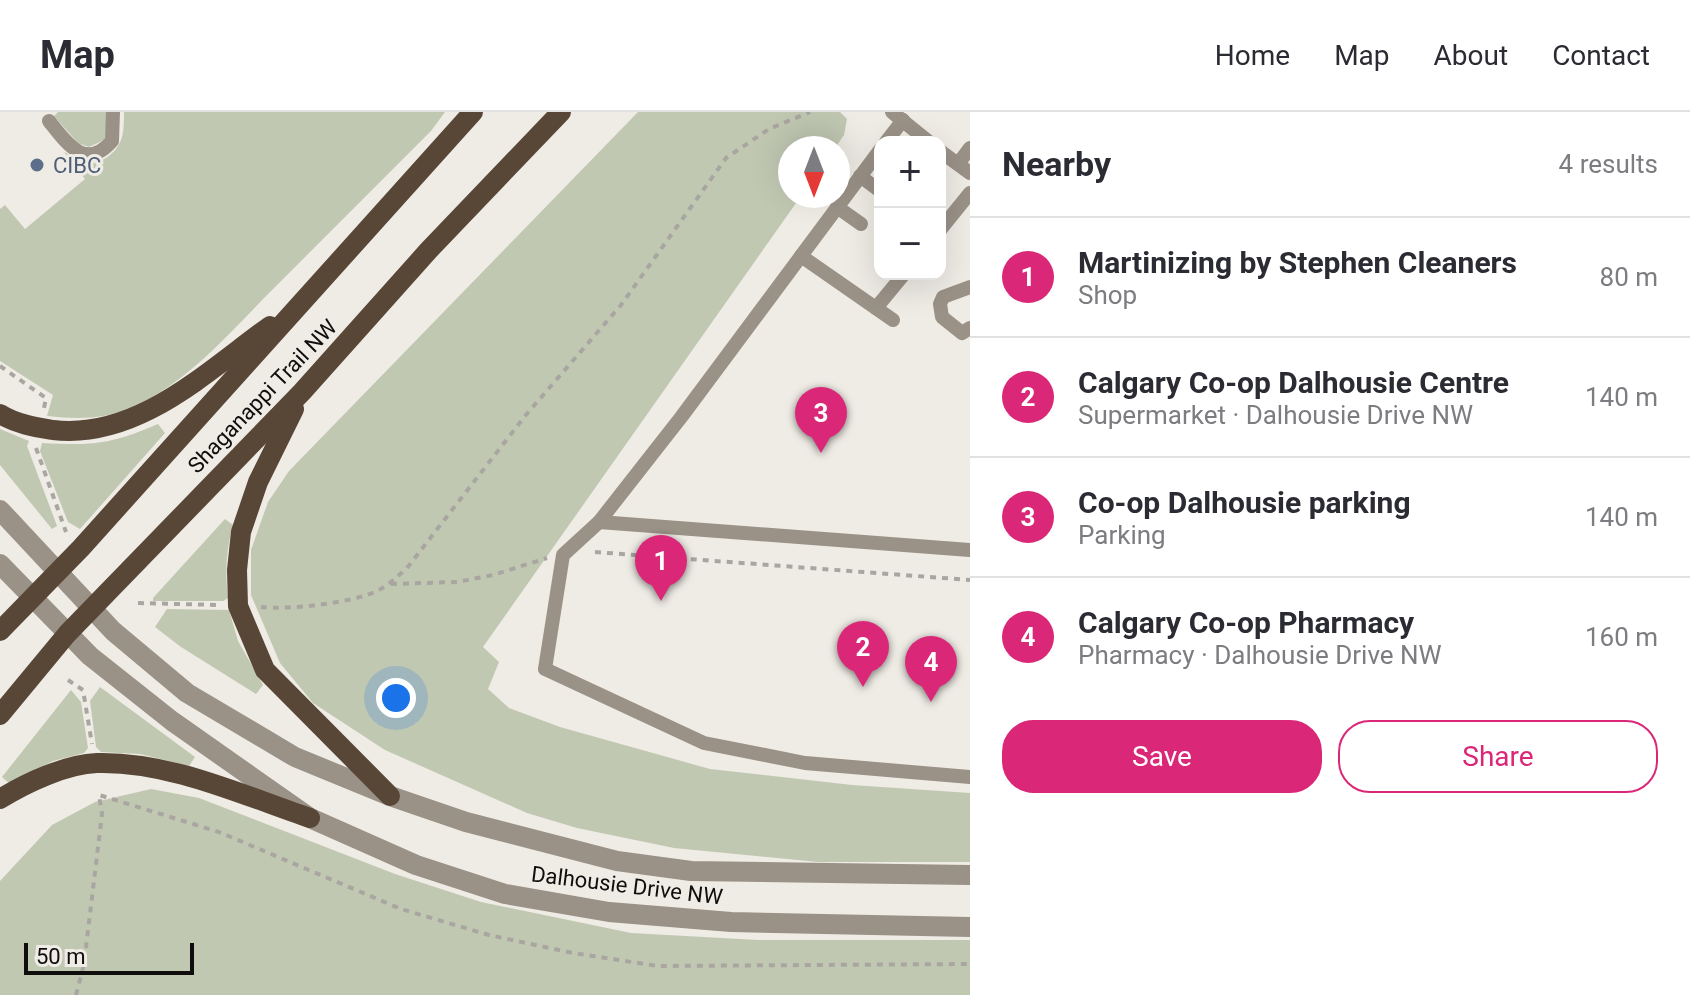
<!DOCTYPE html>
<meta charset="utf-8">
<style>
:root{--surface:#fff;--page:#f7f7f7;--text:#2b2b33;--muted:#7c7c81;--line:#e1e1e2;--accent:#db2777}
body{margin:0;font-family:Roboto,sans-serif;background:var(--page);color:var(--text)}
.controls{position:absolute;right:24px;top:24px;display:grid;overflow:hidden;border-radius:16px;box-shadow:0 8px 32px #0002}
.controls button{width:72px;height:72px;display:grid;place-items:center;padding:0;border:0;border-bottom:2px solid var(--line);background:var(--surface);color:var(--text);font:40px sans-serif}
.compass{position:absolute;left:778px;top:24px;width:72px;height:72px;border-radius:50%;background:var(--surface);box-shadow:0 8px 32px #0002;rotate:180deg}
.scale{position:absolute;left:24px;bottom:20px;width:170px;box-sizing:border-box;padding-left:8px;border:4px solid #0f0e0c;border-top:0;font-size:22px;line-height:28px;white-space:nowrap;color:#0f0e0c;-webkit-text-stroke:6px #efebe5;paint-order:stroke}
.you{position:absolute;left:396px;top:586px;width:28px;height:28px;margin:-20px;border:6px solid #fff;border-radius:50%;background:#1a73e8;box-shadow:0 0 0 12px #1a73e833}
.badge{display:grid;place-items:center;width:52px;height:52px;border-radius:50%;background:var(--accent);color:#fff;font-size:26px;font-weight:700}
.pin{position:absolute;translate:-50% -66px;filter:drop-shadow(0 2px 4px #0008)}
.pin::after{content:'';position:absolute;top:42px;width:28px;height:24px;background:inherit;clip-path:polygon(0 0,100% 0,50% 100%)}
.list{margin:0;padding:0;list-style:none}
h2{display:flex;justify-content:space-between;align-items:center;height:104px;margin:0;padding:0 32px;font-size:34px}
h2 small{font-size:26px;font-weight:400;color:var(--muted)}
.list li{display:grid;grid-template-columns:52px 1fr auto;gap:24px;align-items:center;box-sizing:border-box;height:120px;padding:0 32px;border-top:2px solid var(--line)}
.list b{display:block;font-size:30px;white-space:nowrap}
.list p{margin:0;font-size:26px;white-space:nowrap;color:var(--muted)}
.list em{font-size:26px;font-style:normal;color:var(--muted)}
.actions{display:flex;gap:16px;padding:24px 32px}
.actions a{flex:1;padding:18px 0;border:2px solid var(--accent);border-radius:32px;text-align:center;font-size:28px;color:var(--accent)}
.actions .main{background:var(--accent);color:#fff}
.map{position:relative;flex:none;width:970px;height:883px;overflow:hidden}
header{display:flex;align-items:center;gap:48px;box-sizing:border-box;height:112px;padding:0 40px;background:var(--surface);border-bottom:2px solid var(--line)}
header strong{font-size:38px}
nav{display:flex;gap:44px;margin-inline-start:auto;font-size:28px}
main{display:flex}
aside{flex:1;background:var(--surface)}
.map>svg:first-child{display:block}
</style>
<header>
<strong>Map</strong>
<nav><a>Home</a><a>Map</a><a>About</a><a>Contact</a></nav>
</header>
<main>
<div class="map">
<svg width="970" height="883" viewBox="0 0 970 883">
<rect width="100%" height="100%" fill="#efebe5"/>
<g fill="#c1c8b2">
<polygon points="58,0 109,0 109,17 104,28 89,35 78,31 54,4"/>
<path d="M124 0H445L431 19C379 71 327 123 275 175 232 218 188 271 131 296 103 308 75 307 47 304L53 283 0 249V97L5 93 25 117 85 67 64 40C71 43 81 50 88 51 95 52 101 49 106 46 124 34 124 19 124 0Z"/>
<polygon points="638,0 840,0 847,7 844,23 835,36 790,36 790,84 801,84 483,535 499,550 488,577 509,596 560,615 710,657 852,673 970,681 970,750 818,750 674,736 577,716 527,701 385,638 313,591 280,551 251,483 251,438 268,390 289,359"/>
<path d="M158 312 165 321 80 417 68 410 40 339 42 331C92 334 112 332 158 312Z"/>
<polygon points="0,317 29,329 27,334 57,414 52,417 0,353"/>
<path d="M225 407 233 413C226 438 225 461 228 486L223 489H153V486Z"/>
<polygon points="167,497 229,498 238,529 263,573 256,582 181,535 155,515"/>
<polygon points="100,575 195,645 189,654 140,642 101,640 96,635 90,589"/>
<polygon points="71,578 81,590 88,636 84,641 53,649 9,671 2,665"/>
<polygon points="151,677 199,686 395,762 481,790 631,821 758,828 970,828 970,883 0,883 0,769 52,713 95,690"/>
</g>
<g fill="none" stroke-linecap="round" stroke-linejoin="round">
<g stroke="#a9a6a1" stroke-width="4" stroke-dasharray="6 6" stroke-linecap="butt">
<polyline points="0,254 46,286 44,296"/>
<polyline points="36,336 66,420"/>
<polyline points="595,440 970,468"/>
<polyline points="391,472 457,470 493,463 547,446"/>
<polyline points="138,491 220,493"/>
<path d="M261 495C289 498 352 491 377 479 389 473 397 465 407 456L525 304 621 193 726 46 769 17 810 0"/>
<polyline points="68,568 83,578 92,632"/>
<polyline points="76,883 84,852 102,702 99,683 219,720 401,797 489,823 573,841 658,854 970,852"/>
</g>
<g stroke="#9a9187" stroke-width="14">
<polyline points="892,0 929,30"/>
<path d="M49 9C66 30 85 60 112 29L113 0"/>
<polyline points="886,30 903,8"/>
<polyline points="940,39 970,61"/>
<polyline points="958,52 970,36"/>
<polyline points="860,64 880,79"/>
<polyline points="837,95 861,112"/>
<polyline points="940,118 970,81"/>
<polyline points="801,144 880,38"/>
<polyline points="970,175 943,185 940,192 942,205 962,221 970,216"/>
<polyline points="876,196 904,162"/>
<polyline points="893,208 801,144 682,304 599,410 563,443 545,557 704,631 805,651 970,665"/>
<polyline points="599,410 970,438"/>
</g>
<g stroke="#9a9187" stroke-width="20">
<polyline points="0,398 113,519 187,581 295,645 390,684 466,710 617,749 691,759 970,763"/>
<polyline points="0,452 90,544 172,609 310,706 416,753 505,782 609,800 731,810 970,815"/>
</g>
<g stroke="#584737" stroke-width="20">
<polyline points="294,297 258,370 241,420 237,458 238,494 265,558 390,684"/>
<path d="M0 302C16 312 35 315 53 318 137 328 206 260 270 214"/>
<polyline points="0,519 81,436 473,0"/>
<polyline points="0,603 67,522 302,280 428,139 561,0"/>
<path d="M0 687C26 671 66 652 97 651 169 649 242 683 310 706"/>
</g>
</g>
<circle fill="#5c6f8a" stroke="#efebe5" stroke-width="3" cx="37" cy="53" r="8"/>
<g text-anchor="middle" stroke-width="6" stroke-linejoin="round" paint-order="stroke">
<g font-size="22" fill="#4e5e75" stroke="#efebe5" text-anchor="start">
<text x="53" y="61">CIBC</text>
</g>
<g font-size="22" fill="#0f0e0c" stroke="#efebe5">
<text transform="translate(262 284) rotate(-46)" y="8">Shaganappi Trail NW</text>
<text transform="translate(627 773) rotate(7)" y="8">Dalhousie Drive NW</text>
</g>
</g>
</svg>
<div class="controls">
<button>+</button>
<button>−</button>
</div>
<svg class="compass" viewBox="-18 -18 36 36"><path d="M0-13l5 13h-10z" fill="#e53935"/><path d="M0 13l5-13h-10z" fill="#7c7c81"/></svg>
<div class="scale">50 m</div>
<div class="you"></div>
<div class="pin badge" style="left:661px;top:489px">1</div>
<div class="pin badge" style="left:863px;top:575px">2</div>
<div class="pin badge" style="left:821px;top:341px">3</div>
<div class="pin badge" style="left:931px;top:590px">4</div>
</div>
<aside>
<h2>Nearby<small>4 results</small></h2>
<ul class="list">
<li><span class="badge">1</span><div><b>Martinizing by Stephen Cleaners</b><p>Shop</p></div><em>80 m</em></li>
<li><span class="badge">2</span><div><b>Calgary Co-op Dalhousie Centre</b><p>Supermarket · Dalhousie Drive NW</p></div><em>140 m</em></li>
<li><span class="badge">3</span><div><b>Co-op Dalhousie parking</b><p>Parking</p></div><em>140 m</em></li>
<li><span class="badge">4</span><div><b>Calgary Co-op Pharmacy</b><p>Pharmacy · Dalhousie Drive NW</p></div><em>160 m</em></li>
</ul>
<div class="actions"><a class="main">Save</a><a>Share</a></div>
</aside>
</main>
